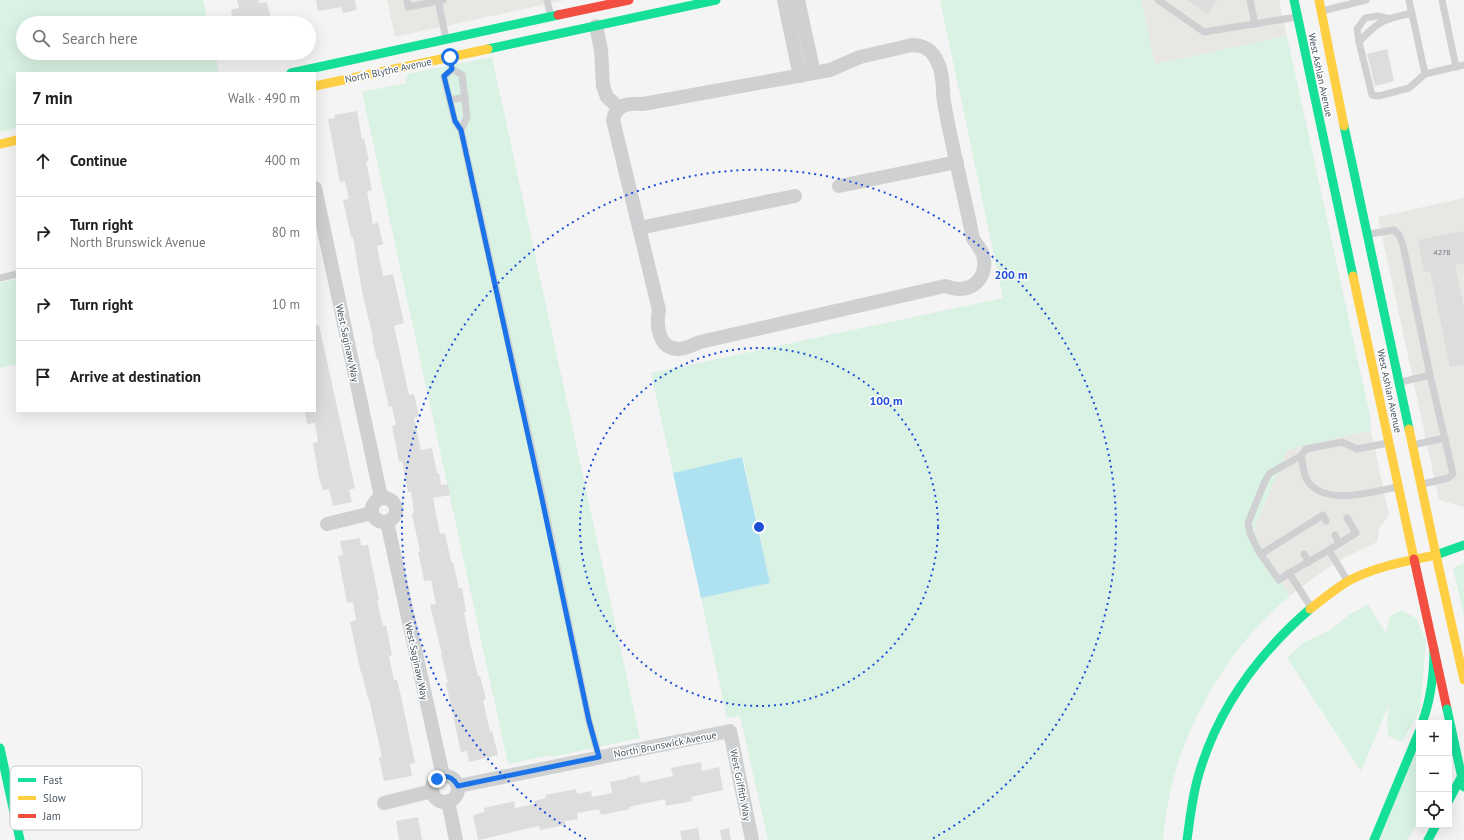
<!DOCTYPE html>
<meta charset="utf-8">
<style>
:root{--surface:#fff;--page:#f6f6f6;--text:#222;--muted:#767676;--line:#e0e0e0}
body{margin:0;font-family:"PT Sans",sans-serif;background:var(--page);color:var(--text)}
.controls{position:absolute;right:12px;bottom:12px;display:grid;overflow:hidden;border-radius:0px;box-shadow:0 4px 16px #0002}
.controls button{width:36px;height:36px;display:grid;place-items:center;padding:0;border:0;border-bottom:1px solid var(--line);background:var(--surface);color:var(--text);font:20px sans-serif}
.stop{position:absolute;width:12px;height:12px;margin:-9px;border:3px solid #1a73e8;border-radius:50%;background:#fff}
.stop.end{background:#1a73e8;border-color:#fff;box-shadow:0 1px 4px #0008}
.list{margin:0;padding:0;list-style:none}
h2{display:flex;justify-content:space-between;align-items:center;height:52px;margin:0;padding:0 16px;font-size:17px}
h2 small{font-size:13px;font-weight:400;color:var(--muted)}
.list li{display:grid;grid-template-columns:26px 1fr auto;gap:12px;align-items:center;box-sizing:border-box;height:72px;padding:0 16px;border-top:1px solid var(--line)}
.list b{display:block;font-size:15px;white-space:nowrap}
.list p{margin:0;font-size:13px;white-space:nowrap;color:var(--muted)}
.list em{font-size:13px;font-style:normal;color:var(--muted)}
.icon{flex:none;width:22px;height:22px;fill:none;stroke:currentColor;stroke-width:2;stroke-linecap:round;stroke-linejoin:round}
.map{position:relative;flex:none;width:1464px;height:840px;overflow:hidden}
.search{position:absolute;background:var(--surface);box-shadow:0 4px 16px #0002;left:16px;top:16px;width:300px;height:44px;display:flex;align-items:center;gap:10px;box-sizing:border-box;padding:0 14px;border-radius:22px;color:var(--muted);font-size:15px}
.panel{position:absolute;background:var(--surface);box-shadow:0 4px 16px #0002;left:16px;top:72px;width:300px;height:340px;border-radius:0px}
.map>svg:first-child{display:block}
</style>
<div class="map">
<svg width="1464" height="840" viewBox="0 0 1464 840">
<rect width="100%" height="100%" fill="#f4f4f4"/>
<g fill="#e8e7e3">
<polygon points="387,0 565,0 395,37"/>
<polygon points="1141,0 1279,0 1287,36 1155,64"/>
<polygon points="1464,198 1464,507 1439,500 1378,217"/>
<polygon points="1371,430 1389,515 1379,529 1377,542 1342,559 1326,569 1290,596 1253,532 1287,450"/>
</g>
<g fill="#d9f2e3">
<polygon points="0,0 203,0 208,23 23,23 23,53 215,53 219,73 17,73 17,128 0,132"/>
<path d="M940 0H1141L1155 64 1287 36 1370 416 1371 430 1287 450 1253 531 1290 596C1237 638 1191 712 1174 777 1168 798 1165 819 1163 840H768L740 716 727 718 701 598 770 583 743 457 673 473 651 373 1003 298Z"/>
<polygon points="492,57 640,738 552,757 551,755 508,764 362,92 406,83 407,74"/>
<polygon points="17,279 17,364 0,368 0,283"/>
<polygon points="1464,563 1464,616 1453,568"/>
<polygon points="1368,604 1386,633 1390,616 1402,610 1417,619 1426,641 1420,711 1402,742 1388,736 1387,719 1389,704 1361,771 1287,658 1304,642 1329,631 1349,615"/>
<polygon points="1419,745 1419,819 1408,840 1379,840"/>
</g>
<polygon fill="#aee2f0" points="742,457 770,583 701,598 673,473"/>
<g fill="#ddddde">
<polygon points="237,0 259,0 259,3 267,2 272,23 233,23 231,10 239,8"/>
<polygon points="316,0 355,0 357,10 343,13 341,7 318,11"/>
<polygon points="1187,0 1217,0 1208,14"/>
<polygon points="1387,49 1394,81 1375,86 1367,54"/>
<polygon points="357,111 362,139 364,138 369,161 366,162 372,190 367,191 373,224 378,222 383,244 377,246 383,276 393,274 404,323 394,326 409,395 414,394 419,416 414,418 421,450 432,448 437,473 439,473 441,485 448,484 450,495 433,498 440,534 445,533 451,562 453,562 459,588 462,588 466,612 464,612 470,643 478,676 480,676 486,699 483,700 490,732 492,731 498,755 469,762 467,751 461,752 458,739 446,683 448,683 441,654 442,654 430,605 436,604 431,580 424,581 422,569 418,552 420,551 412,514 414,513 411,491 408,492 402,461 399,462 392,426 396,425 392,406 389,407 378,359 377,360 372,338 373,338 362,291 353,237 351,237 343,200 349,199 345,181 340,182 328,119 335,118 334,115"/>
<polygon points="1464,231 1464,264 1455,265 1464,307 1464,364 1450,367 1430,271 1424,272 1418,240"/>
<polygon points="315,325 319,325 355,488 349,490 352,502 333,506 329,489 323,490 319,478 313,443 318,442 315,423 307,424 305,411 315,411"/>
<polygon points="360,538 361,546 368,545 379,600 377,601 383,626 386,625 392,655 389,656 394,680 397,680 400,692 415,763 410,764 412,776 384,781 379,757 382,757 369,699 368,699 362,673 361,673 350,622 356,620 353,602 347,603 338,556 343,555 340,541"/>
<polygon points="701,762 702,771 719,767 723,790 691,797 692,801 666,806 665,799 629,807 630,809 601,815 599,809 577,813 578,819 565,821 565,825 540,830 539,826 478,840 473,815 485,812 484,808 514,801 515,808 535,804 534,801 546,798 545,795 576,789 577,794 591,791 592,797 612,793 610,782 626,779 626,778 639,775 641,783 673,776 671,768"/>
<polygon points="418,817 422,840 399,840 396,821"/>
<polygon points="698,828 700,840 682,840 680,831"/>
<polygon points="729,828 731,840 722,840 720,830"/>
</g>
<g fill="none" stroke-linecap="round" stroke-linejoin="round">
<g stroke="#ced0d2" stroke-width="7">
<polyline points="407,0 408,7 443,0"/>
<polyline points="438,0 446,39"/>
<polyline points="547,0 551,17"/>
<polyline points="1158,0 1204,32 1297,17"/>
<polyline points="1250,0 1255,24"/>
<polyline points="1409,0 1425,74"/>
<polyline points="1442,0 1456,67"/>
<polyline points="1322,11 1366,0"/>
<path d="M1412 13C1384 19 1378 21 1359 42L1372 95 1379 96 1409 88 1425 74 1464 65"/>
<polyline points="1359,42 1357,29 1365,18 1377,16 1387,18"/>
<polyline points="451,66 452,69 462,75 467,117 461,130"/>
<polyline points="452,69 444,77 455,121 461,130 543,499 589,721 599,757"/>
<polyline points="450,100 465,97"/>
<polyline points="1369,234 1394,230 1399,235 1403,245 1430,375 1401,382"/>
<polyline points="0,278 17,274"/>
<path d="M1388 443 1357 449 1342 442 1306 449 1301 456C1303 463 1303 473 1307 480 1324 507 1372 492 1397 487"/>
<polyline points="1413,445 1445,438"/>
<polyline points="1423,484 1448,478 1453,474 1430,375"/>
<polyline points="1335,535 1339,543"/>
<polyline points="1329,550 1356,533 1347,518"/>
<polyline points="1261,554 1323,515 1326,521"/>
<polyline points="1304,554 1309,562"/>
<polyline points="1289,573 1279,580 1259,552 1250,533 1248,523 1265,481 1270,473 1301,456"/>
<polyline points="1311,607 1289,573 1329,550 1347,580"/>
</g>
<g stroke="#ced0d2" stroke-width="14">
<polyline points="784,0 800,76"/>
<polyline points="798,0 814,73"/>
<polyline points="596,26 601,50 603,86 607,97 619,108"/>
<path d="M912 45C925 45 933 51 938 63 944 75 942 89 944 102 952 148 964 193 973 239 977 244 981 250 983 255 988 273 977 290 957 289 953 289 949 287 945 286L700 342C693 345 685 349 679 349 658 349 656 325 659 310L613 120C616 104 629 103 643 104L830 70 860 57Z"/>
<polyline points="839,186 957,162"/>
<polyline points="315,188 381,497"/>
<polyline points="639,228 795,196"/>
<circle cx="384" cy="510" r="12"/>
<polyline points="387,522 443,776"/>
<polyline points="327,524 372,513"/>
<circle cx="445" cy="789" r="13"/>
<polyline points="458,786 730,731 752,840"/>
<polyline points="448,801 456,840"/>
<polyline points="384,803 432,791"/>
</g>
<g stroke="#16e098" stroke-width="9">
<polyline points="1294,0 1353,276"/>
<polyline points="488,49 716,0"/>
<polyline points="291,73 558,15"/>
<polyline points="1344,126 1409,429"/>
<polyline points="1436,555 1464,545"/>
<path d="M1422 723C1431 699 1434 675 1434 649"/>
<polyline points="0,748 20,840"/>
<polyline points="1449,800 1464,772"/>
<path d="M1187 840C1190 819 1192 798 1198 777 1217 710 1258 654 1310 609"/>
<polyline points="1374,840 1419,732"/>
<polyline points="1428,840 1436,825"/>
</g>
<g stroke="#ffcf43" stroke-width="9">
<polyline points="1319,0 1344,126"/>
<polyline points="315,86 488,49"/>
<polyline points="0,144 17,140"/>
<polyline points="1353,276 1414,559"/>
<polyline points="1436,555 1464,680"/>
<path d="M1310 609C1323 599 1336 588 1350 580 1377 566 1407 561 1436 555L1409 429"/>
</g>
<g stroke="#f24e42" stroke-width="9">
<polyline points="558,15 629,0"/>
<polyline points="1414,559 1447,709"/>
</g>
<polyline stroke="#16e098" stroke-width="9" points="1447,709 1464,787"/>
</g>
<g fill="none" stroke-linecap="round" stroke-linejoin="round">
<path stroke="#1a73e8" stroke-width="5" d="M437 779C446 774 452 776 458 786L599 757 589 721 542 499 461 130 455 121 444 76 452 69 450 57"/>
</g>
<g fill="none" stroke="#1d4ed8" stroke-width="2" stroke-dasharray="2 4">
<circle cx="759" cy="527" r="179"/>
<path d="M586 839A357 357 0 1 1 932 839"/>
</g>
<g text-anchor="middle" stroke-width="3" stroke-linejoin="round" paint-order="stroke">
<g font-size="8" fill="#707881">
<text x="1442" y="255">4278</text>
</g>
<g font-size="10" fill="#4a5661" stroke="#fff">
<text transform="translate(388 70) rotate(-12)" y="4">North Blythe Avenue</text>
<text transform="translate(1321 75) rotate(78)" y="4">West Ashlan Avenue</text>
<text transform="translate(348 343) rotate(78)" y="4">West Saginaw Way</text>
<text transform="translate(1390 391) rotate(78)" y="4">West Ashlan Avenue</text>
<text transform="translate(417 661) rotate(78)" y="4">West Saginaw Way</text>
<text transform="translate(665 744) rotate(-11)" y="4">North Brunswick Avenue</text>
<text transform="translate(741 785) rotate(79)" y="4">West Griffith Way</text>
</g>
</g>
<rect x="10" y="766" width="132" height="64" rx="6" fill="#fff" stroke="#c9ccd0" stroke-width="1"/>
<rect x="18" y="778" width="18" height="4" fill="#16e098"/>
<rect x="18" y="796" width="18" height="4" fill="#ffcf43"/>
<rect x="18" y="814" width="18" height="4" fill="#f24e42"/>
<g font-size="11" fill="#4a5661">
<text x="43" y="784">Fast</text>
<text x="43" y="802">Slow</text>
<text x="43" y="820">Jam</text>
</g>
<circle cx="759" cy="527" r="6" fill="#1d4ed8" stroke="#fff" stroke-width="2"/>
<g font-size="12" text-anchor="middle" font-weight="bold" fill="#1d4ed8" stroke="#fff" stroke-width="3" stroke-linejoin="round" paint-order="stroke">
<text x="1011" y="279">200 m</text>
<text x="886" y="405">100 m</text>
</g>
</svg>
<div class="controls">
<button>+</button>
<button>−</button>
<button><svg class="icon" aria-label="locate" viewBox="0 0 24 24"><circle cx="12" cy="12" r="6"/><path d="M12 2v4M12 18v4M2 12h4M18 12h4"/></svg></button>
</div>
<div class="stop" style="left:450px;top:57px"></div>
<div class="stop end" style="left:437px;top:779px"></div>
<div class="search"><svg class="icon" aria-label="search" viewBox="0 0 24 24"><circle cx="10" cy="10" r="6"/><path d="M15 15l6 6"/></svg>Search here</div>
<section class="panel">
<h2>7 min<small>Walk · 490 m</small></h2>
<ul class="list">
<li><svg class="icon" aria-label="ahead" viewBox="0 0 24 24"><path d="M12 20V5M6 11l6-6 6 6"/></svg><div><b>Continue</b></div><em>400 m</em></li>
<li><svg class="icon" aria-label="right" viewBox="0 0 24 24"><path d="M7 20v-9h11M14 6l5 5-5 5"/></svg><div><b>Turn right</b><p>North Brunswick Avenue</p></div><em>80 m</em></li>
<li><svg class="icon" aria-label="right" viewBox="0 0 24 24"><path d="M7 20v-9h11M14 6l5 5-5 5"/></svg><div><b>Turn right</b></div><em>10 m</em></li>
<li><svg class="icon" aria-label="arrive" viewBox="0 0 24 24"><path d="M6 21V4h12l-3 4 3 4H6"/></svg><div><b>Arrive at destination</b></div></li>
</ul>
</section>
</div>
